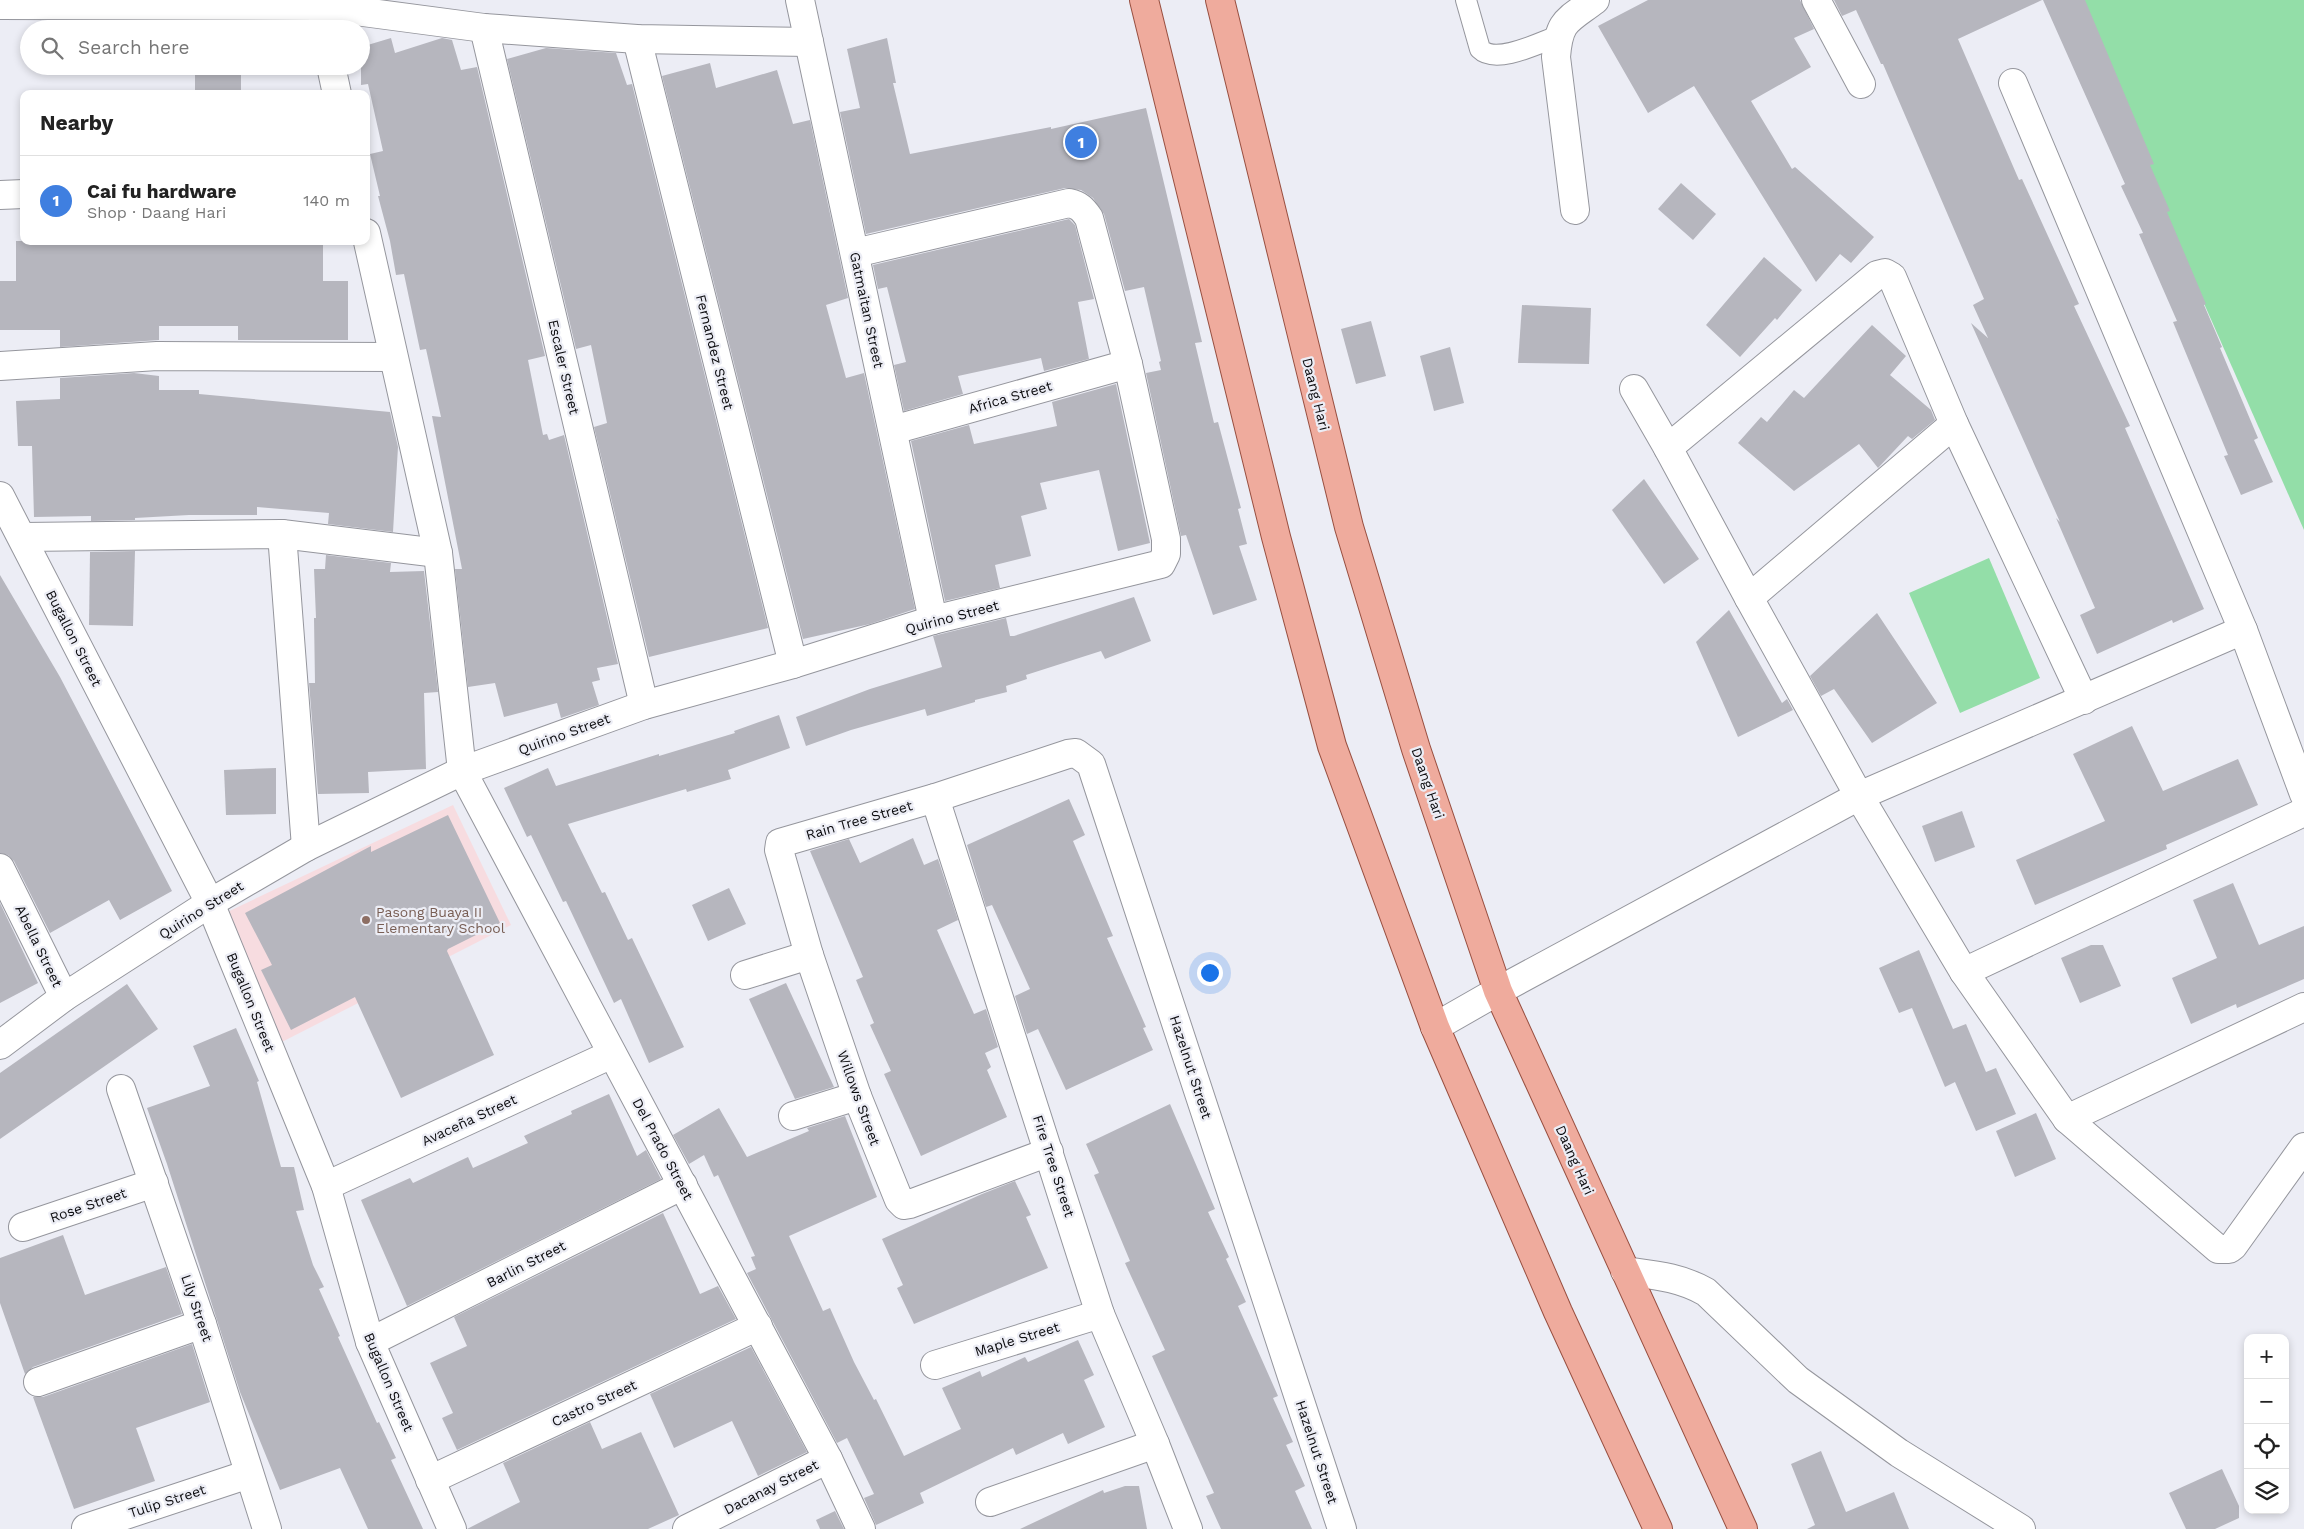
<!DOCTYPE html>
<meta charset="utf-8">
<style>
:root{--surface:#fff;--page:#f6f6f6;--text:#222;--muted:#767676;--line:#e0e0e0;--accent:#2563eb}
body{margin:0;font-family:"Work Sans",sans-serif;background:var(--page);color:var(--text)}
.controls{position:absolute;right:15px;bottom:15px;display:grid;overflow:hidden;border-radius:10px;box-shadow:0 2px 8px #0003}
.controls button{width:45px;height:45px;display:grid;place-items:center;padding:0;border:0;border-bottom:1px solid var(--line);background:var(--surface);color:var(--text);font:25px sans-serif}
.you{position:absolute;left:1209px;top:972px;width:18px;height:18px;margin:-12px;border:4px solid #fff;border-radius:50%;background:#1a73e8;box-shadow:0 0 0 8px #1a73e833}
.badge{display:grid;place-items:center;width:32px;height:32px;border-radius:50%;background:var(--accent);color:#fff;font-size:16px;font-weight:700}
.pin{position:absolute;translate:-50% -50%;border:2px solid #fff;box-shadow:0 1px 5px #0006}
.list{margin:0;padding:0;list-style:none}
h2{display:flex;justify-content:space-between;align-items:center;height:65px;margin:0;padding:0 20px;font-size:21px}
h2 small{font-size:16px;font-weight:400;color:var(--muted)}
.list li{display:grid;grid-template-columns:32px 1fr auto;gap:15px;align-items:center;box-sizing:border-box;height:90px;padding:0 20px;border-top:1px solid var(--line)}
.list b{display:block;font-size:19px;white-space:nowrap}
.list p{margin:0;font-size:16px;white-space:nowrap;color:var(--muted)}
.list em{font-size:16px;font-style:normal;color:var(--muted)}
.icon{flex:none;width:28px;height:28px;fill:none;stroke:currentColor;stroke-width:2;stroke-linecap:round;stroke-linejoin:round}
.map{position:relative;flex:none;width:2304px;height:1529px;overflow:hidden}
.search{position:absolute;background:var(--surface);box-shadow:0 2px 8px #0003;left:20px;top:20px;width:350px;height:55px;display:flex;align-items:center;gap:12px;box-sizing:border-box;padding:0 18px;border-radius:28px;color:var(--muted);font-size:19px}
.panel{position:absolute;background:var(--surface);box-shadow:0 2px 8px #0003;left:20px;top:90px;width:350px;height:155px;border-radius:10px}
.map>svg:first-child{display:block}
</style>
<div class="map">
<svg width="2304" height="1529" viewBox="0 0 2304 1529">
<rect width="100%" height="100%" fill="#ecedf5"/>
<polygon fill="#f7dce0" points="453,805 511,925 276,1045 221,915"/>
<g fill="#93dea8">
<polygon points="2070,0 2304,0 2304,530"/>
<polygon points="1989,558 2040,678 1960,713 1909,593"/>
</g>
<g fill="#b6b6be">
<polygon points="1648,0 1800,0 1814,29 1794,38 1811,67 1751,101 1792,169 1795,167 1874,237 1851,263 1840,254 1816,282 1694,86 1648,113 1598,26"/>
<polygon points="1834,0 2042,0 1958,39 2019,180 2022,179 2079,304 2074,306 2130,426 2125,428 2204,609 2173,623 2172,620 2097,654 2080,615 2095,608 2056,518 2060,522 1971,323 1988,338 1973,305 1984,299 1883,64 1881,64 1856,10 1842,16"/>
<polygon points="2043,0 2085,0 2154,164 2150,165 2170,211 2167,212 2206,304 2204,305 2222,347 2220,348 2258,438 2254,440 2273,482 2241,495 2224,456 2228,455 2173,322 2177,321 2139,234 2143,233 2121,186 2125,184"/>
<rect x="195" y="21" width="46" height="8"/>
<polygon points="391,38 395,53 442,38 452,40 461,70 477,67 545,356 528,360 543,435 547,434 549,440 564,435 618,664 597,668 600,680 592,682 599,705 561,718 557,703 504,717 495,683 468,687 455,569 462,569 432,416 441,417 426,349 420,350 404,274 396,275 390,241 378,196 380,196 370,154 383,151 368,84 361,85 361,47"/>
<polygon points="887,38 896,83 893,83 910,154 1051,127 1051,129 1146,108 1202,342 1195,343 1214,423 1218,422 1241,508 1238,509 1247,544 1239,546 1257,600 1213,615 1186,535 1181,536 1146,373 1161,370 1159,362 1161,361 1144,287 1125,291 1104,214 1093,198 1081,190 1065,188 866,234 840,112 860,108 847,49"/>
<polygon points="546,48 616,53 627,85 632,84 768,628 649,657 594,427 607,423 591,345 576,349 507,59"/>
<polygon points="710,63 716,88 777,70 793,124 810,120 848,298 826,305 846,378 864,373 915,609 870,624 803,639 662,76"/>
<rect x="195" y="66" width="46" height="28"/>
<polygon points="1681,183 1716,214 1693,240 1658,209"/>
<polygon points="1069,219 1075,225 1094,299 1078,302 1089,359 1044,371 1041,358 958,376 963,394 904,411 894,365 906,362 887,287 878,289 873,265"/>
<polygon points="16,241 323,241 323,281 348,281 348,340 238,340 238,326 159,326 159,340 60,347 60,330 0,330 0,281 16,281"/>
<polygon points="1764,257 1802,290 1777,320 1775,318 1740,357 1706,325"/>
<polygon points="1522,305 1591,308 1589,364 1518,363"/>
<polygon points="1371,321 1386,376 1356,384 1341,329"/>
<polygon points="1872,325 1906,356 1890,375 1931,410 1935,420 1912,439 1908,436 1878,468 1859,444 1794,491 1738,443 1761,417 1767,422 1794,390 1804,398"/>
<polygon points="1450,347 1464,403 1434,411 1420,356"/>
<polygon points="134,373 159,376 159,390 199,390 199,394 390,412 398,447 393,532 328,524 329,513 257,507 257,515 189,515 135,518 135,520 91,521 91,516 34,517 32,446 18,446 16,401 60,399 60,378"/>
<polygon points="1116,384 1150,543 1118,551 1099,470 1040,483 1047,509 1021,516 1031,556 995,565 1000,588 945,601 911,441 969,425 974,444 1057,426 1052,402"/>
<polygon points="1644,479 1699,559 1664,584 1612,510"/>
<polygon points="135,551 133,626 89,625 90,552"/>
<polygon points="326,555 391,563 390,572 424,571 438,692 424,693 426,769 368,772 369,793 318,794 309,683 315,683 314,618 316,618 314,569 325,569"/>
<polygon points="0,575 60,677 172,891 120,920 109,900 50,933 14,861 8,855 0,853"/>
<polygon points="1134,597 1151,641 1105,659 1101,651 1026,675 1027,679 1006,686 1007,692 975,700 975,702 927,716 925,709 851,730 806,746 796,717 870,689 942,667 933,636 1006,618 1010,636 1014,636"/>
<polygon points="1729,610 1782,703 1787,699 1793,710 1738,737 1696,642"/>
<polygon points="1877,613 1937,703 1872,743 1834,689 1821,696 1810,676"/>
<polygon points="779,715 790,748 728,770 731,779 687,792 686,789 568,824 602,893 605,892 628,940 632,938 684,1047 649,1063 621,999 614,1003 566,901 563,902 531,835 527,837 504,788 548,768 556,786 659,754 659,756 735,733 734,731"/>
<polygon points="2132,726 2163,791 2238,759 2258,805 2166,845 2167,849 2035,905 2016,860 2105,821 2073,754"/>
<polygon points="276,768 276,814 226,815 224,770"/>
<polygon points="1069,799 1085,835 1073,841 1113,936 1107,938 1146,1027 1143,1028 1153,1050 1066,1090 1038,1029 1027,1034 1015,996 1030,989 992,905 986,907 967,845"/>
<polygon points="1962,811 1975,847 1935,862 1922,826"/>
<polygon points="448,815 500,923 448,949 447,951 494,1055 401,1098 355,997 291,1030 261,970 272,965 245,913 371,846 371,852"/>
<polygon points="913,838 924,865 938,859 958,920 937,930 974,1014 986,1009 998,1047 985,1053 991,1067 987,1070 1007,1117 921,1156 884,1074 891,1071 870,1025 874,1023 856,980 863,977 810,851 849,839 860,863"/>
<polygon points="2233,883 2259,945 2304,926 2304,979 2237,1008 2236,1004 2191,1024 2172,978 2217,958 2193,900"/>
<polygon points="729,888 746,924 708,941 692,905"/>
<polygon points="0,903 38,983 0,1003"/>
<polygon points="2091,945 2103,945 2121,986 2080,1003 2061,958"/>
<polygon points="1919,950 1953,1029 1966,1024 1986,1072 1996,1068 2016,1114 1976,1131 1955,1082 1945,1087 1912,1008 1899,1013 1879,968"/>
<polygon points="786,983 834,1087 795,1099 749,999"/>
<polygon points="127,984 158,1029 0,1139 0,1073"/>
<polygon points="236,1028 259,1081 257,1082 281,1167 294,1167 304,1210 296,1211 313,1265 324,1287 319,1289 340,1336 338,1337 377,1423 379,1422 396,1458 391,1460 423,1529 368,1529 340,1468 280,1490 240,1392 167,1164 147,1108 210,1086 193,1046"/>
<polygon points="609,1094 637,1156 646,1150 661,1179 407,1306 361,1200 410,1178 413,1183 468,1157 473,1168 528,1143 524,1136 572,1114 571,1111"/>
<polygon points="1170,1104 1215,1209 1208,1212 1229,1257 1226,1259 1246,1302 1238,1306 1278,1396 1273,1398 1293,1442 1286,1445 1305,1486 1295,1491 1312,1529 1221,1529 1206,1496 1214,1493 1152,1356 1165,1350 1125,1263 1130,1261 1094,1175 1099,1173 1086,1144"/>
<polygon points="719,1108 747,1157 809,1131 807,1128 845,1116 877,1197 789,1236 823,1311 830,1308 854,1362 874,1400 876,1399 904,1456 961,1429 942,1388 980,1371 982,1377 1025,1357 1028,1362 1078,1340 1094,1375 1084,1380 1105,1427 1068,1444 1063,1433 1016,1455 1013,1448 920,1493 924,1503 876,1525 864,1498 874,1494 847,1438 837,1443 747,1273 756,1269 751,1257 755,1256 718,1175 714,1177 704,1155 689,1164 673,1135"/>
<polygon points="2036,1113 2056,1159 2015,1177 1996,1131"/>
<polygon points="1015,1181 1031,1215 1026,1217 1048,1268 914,1324 897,1288 903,1285 882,1239 982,1194"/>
<polygon points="663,1213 700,1294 718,1286 736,1319 457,1450 442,1418 453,1413 430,1363 467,1346 454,1317"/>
<polygon points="63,1235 85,1295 166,1267 182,1314 33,1367 25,1374 0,1303 0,1258"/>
<polygon points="192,1344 210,1402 136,1428 155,1481 74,1509 33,1397 43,1397"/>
<polygon points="751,1347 807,1452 758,1476 732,1421 674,1448 650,1394"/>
<polygon points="590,1422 602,1449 641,1432 679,1515 648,1529 467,1529 520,1502 503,1463"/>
<polygon points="1821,1451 1846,1512 1894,1492 1909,1529 1807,1529 1815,1525 1791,1464"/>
<polygon points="2222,1469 2239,1506 2239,1518 2215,1529 2186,1529 2169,1493"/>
<polygon points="1125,1486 1139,1486 1147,1529 1020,1529 1103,1490 1104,1493"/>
<polygon points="835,1511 844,1529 820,1529 816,1520"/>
</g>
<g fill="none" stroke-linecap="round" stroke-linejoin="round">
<defs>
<path id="lane" d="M1466 0 1480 49C1496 65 1539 43 1558 36"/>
<g id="street">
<polyline points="800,0 933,620"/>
<polyline points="1816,0 1861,84"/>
<polyline points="0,5 318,6 484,28 637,39 809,42"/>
<polyline points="484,28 644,705"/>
<polyline points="637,39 793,664"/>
<polyline points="331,66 337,94"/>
<polyline points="2013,83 2243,630 2304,794"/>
<polyline points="0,195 24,194"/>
<path d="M1575 210 1556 57C1559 20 1567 21 1595 0"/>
<polyline points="366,233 438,553 462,771 828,1459 861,1529"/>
<polyline points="0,366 157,356 393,357"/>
<polyline points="1634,389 1668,448 1749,598 1859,796 1964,972 2067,1119 2218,1249 2229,1249 2233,1246 2304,1147"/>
<polyline points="893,430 1128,364"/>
<polyline points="1668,448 1877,275 1885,273 1892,277 1954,424 2084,700"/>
<polyline points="0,496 210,903 326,1186 370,1342 452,1529"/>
<polyline points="282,534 306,847"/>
<polyline points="23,537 282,534 438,553"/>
<polyline points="1749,598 1954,424"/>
<polyline points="935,798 1100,1314 1155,1444 1188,1529"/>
<polyline points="0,868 64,997"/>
<polyline points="1964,972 2304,812"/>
<polyline points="745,975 809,955"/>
<polyline points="1435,1027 1498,991 1859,796 2243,630"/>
<path d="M0 1045 64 997 210 903 306 847 462 771 644 705 793 664 933 620 1161 564 1166 554V539L1128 364 1089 218C1083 209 1079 205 1069 203L855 253"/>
<polyline points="121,1089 202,1324 267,1529"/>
<polyline points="793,1116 857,1096"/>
<polyline points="2067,1119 2304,1007"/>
<polyline points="1049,1152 910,1204 904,1205 899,1200 857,1096 809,955 779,850 780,843 935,798 1068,754 1076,753 1091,764 1342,1529"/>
<polyline points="326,1186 612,1054"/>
<polyline points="23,1227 154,1183"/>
<path d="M1625 1271C1654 1275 1680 1277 1706 1292L1798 1380 1899 1453 2021 1529"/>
<polyline points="370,1342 683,1185"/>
<polyline points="935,1365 1100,1314"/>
<polyline points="38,1382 202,1324"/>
<polyline points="430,1480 758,1326"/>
<polyline points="990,1502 1155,1444"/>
<polyline points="86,1528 249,1474"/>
<polyline points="687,1529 828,1459"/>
</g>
<g id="primary">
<polyline points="1144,0 1276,537 1332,746 1435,1027 1558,1312 1658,1529"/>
<polyline points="1220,0 1349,527 1416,749 1498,991 1743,1529"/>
</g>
</defs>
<use href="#lane" stroke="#95969d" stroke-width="22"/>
<use href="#street" stroke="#95969d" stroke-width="30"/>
<use href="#primary" stroke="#984f40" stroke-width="30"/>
<use href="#lane" stroke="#fff" stroke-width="20"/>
<use href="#street" stroke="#fff" stroke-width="28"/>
<use href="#primary" stroke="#efab9d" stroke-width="28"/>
</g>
<circle fill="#8d6e63" stroke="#ecedf5" stroke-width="2" cx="366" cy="920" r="5"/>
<g text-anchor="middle" stroke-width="4.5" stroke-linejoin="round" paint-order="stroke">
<g font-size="14" fill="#0c0c0f" stroke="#ecedf5">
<text transform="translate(867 310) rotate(78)" y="5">Gatmaitan Street</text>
<text transform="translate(715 352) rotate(76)" y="5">Fernandez Street</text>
<text transform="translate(564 367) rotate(77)" y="5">Escaler Street</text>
<text transform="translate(1316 394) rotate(76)" y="5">Daang Hari</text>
<text transform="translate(1010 397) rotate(-16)" y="5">Africa Street</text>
<text transform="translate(952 617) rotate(-15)" y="5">Quirino Street</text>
<text transform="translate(74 638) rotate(63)" y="5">Bugallon Street</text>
<text transform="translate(564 734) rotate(-20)" y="5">Quirino Street</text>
<text transform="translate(1428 783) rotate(71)" y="5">Daang Hari</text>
<text transform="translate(859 820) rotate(-16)" y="5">Rain Tree Street</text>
<text transform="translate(201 910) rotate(-32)" y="5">Quirino Street</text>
<text transform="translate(39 946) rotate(64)" y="5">Abella Street</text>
<text transform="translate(251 1002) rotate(68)" y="5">Bugallon Street</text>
<text transform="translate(1191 1067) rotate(72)" y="5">Hazelnut Street</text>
<text transform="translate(859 1098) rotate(70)" y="5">Willows Street</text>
<text transform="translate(469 1120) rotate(-25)" y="5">Avaceña Street</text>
<text transform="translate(663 1149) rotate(62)" y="5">Del Prado Street</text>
<text transform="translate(1575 1160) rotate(66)" y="5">Daang Hari</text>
<text transform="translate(1054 1166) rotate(72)" y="5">Fire Tree Street</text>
<text transform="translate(88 1205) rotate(-19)" y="5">Rose Street</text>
<text transform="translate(526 1264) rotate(-27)" y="5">Barlin Street</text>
<text transform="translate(197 1308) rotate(71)" y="5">Lily Street</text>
<text transform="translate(1017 1339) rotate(-17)" y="5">Maple Street</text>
<text transform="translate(389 1382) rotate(67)" y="5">Bugallon Street</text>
<text transform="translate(594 1403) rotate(-25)" y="5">Castro Street</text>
<text transform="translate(1317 1452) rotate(72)" y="5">Hazelnut Street</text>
<text transform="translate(771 1487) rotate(-27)" y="5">Dacanay Street</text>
<text transform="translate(167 1501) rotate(-18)" y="5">Tulip Street</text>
</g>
<g font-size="14" fill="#785e54" stroke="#ecedf5" text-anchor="start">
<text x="376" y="917">Pasong Buaya II<tspan x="376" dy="16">Elementary School</tspan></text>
</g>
</g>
</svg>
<div class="controls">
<button>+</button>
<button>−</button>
<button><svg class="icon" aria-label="locate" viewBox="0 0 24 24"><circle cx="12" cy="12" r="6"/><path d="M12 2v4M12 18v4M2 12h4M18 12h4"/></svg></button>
<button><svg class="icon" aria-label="layers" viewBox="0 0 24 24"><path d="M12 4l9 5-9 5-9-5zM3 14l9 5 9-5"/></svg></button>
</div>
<div class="you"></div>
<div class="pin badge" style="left:1081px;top:142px;background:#3f7fe0">1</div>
<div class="search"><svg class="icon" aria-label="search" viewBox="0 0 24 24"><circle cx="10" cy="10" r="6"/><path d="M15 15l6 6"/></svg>Search here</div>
<section class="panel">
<h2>Nearby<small></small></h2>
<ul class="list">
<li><span class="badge" style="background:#3f7fe0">1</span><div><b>Cai fu hardware</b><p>Shop · Daang Hari</p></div><em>140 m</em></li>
</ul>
</section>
</div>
